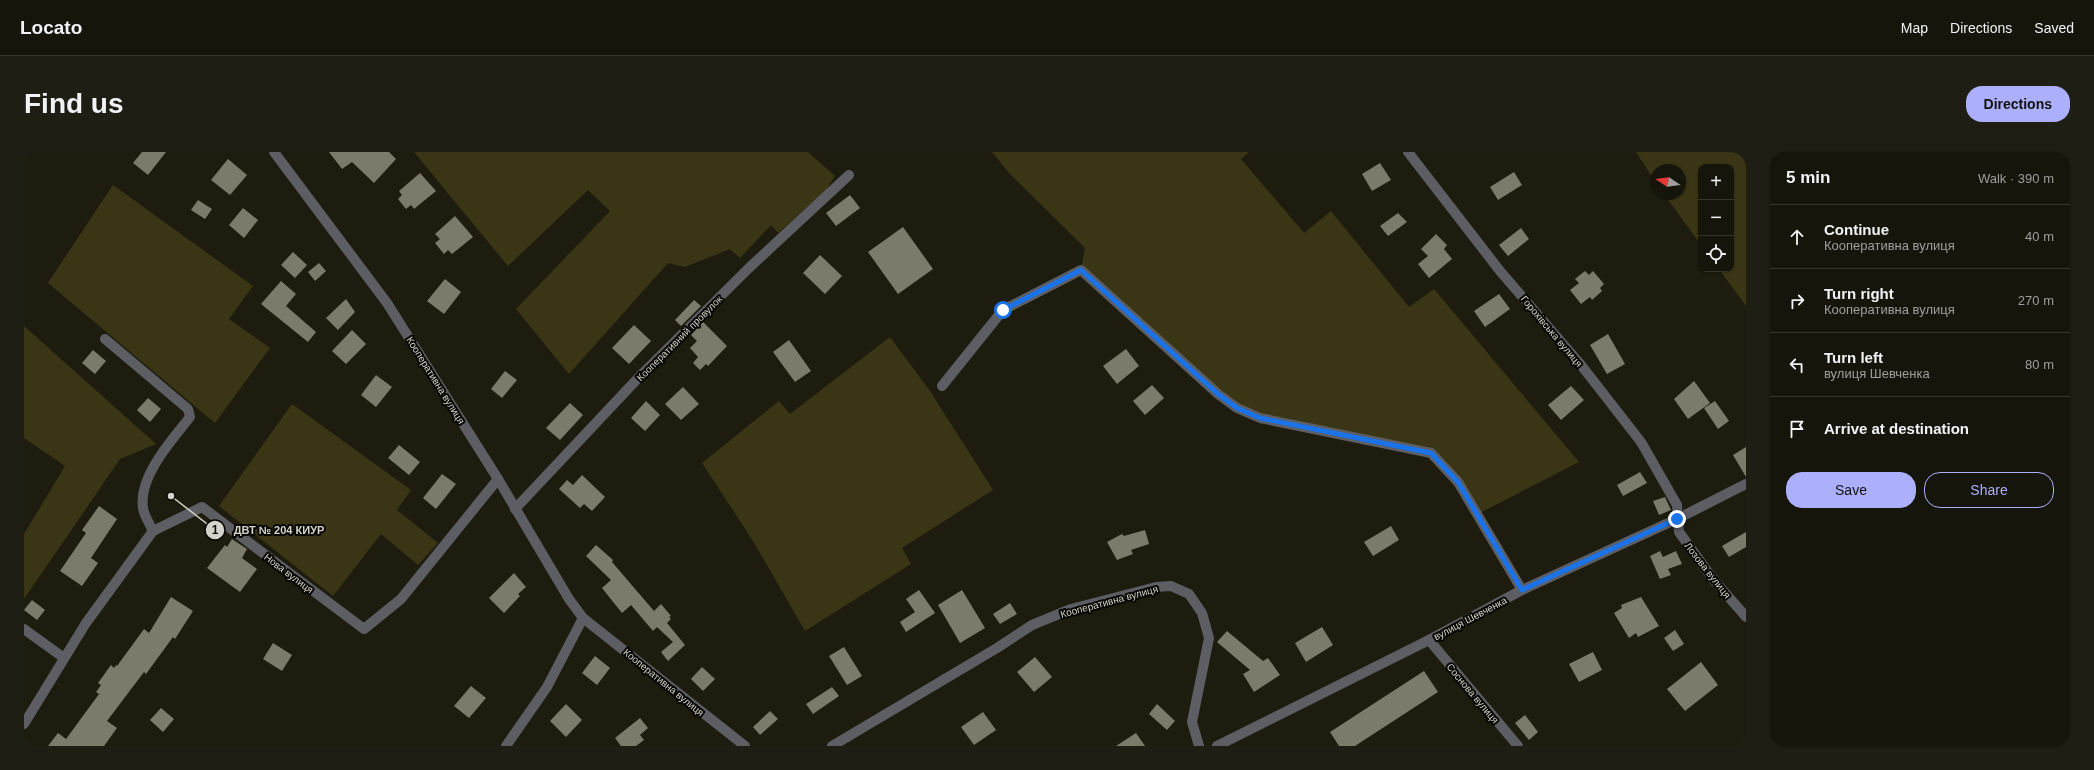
<!DOCTYPE html>
<meta charset="utf-8">
<style>
:root{--surface:#16150b;--page:#1f1e14;--text:#f1f3f6;--muted:#9e9f9d;--line:#35342c;--accent:#acaffb}
body{margin:0;font-family:Arial,sans-serif;background:var(--page);color:var(--text)}
.controls{position:absolute;right:12px;top:12px;display:grid;overflow:hidden;border-radius:8px;box-shadow:0 1px 3px #0004}
.controls button{width:36px;height:36px;display:grid;place-items:center;padding:0;border:0;border-bottom:1px solid var(--line);background:var(--surface);color:var(--text);font:20px sans-serif}
.compass{position:absolute;left:1626px;top:12px;width:36px;height:36px;border-radius:50%;background:var(--surface);box-shadow:0 1px 3px #0004;rotate:283deg}
.stop{position:absolute;width:12px;height:12px;margin:-9px;border:3px solid #1a73e8;border-radius:50%;background:#fff}
.stop.end{background:#1a73e8;border-color:#fff;box-shadow:0 1px 4px #0008}
.list{margin:0;padding:0;list-style:none}
h2{display:flex;justify-content:space-between;align-items:center;height:52px;margin:0;padding:0 16px;font-size:17px}
h2 small{font-size:13px;font-weight:400;color:var(--muted)}
.list li{display:grid;grid-template-columns:26px 1fr auto;gap:12px;align-items:center;box-sizing:border-box;height:64px;padding:0 16px;border-top:1px solid var(--line)}
.list b{display:block;font-size:15px;white-space:nowrap}
.list p{margin:0;font-size:13px;white-space:nowrap;color:var(--muted)}
.list em{font-size:13px;font-style:normal;color:var(--muted)}
.actions{display:flex;gap:8px;padding:12px 16px}
.actions a{flex:1;padding:9px 0;border:1px solid var(--accent);border-radius:16px;text-align:center;font-size:14px;color:var(--accent)}
.actions .main{background:var(--accent);color:#111}
.icon{flex:none;width:22px;height:22px;fill:none;stroke:currentColor;stroke-width:2;stroke-linecap:round;stroke-linejoin:round}
.map{position:relative;flex:none;width:1722px;height:594px;overflow:hidden;border-radius:16px}
header{display:flex;align-items:center;gap:24px;box-sizing:border-box;height:56px;padding:0 20px;background:var(--surface);border-bottom:1px solid var(--line)}
header strong{font-size:19px}
nav{display:flex;gap:22px;margin-inline-start:auto;font-size:14px}
.intro{display:flex;align-items:center;justify-content:space-between;box-sizing:border-box;height:96px;padding:0 24px}
h1{margin:0;font-size:28px}
.button{padding:10px 18px;border-radius:16px;background:var(--accent);color:#111;font-size:14px;font-weight:700}
main{display:flex;gap:24px;padding:0 24px}
aside{flex:1;background:var(--surface);border-radius:16px;box-shadow:0 1px 3px #0004}
.map>svg:first-child{display:block}
</style>
<header>
<strong>Locato</strong>
<nav><a>Map</a><a>Directions</a><a>Saved</a></nav>
</header>
<div class="intro"><h1>Find us</h1><a class="button">Directions</a></div>
<main>
<div class="map">
<svg width="1722" height="594" viewBox="0 0 1722 594">
<rect width="100%" height="100%" fill="#1d1c0f"/>
<g fill="#3a3615">
<polygon points="390,0 784,0 811,24 802,38 754,81 747,73 716,106 706,97 661,115 644,111 545,222 492,157 586,59 564,38 484,114"/>
<polygon points="968,0 1225,0 1217,7 1280,81 1307,59 1385,155 1410,137 1555,310 1454,362 1407,301 1213,256 1057,118 1061,96 986,22"/>
<polygon points="1612,0 1722,0 1722,154 1695,117 1707,117 1707,15 1677,15 1677,93 1640,42 1656,42 1656,18 1632,18 1632,31"/>
<polygon points="89,33 229,134 205,167 246,196 191,271 24,131"/>
<polygon points="0,174 132,292 96,307 0,447 0,382 41,314 0,286"/>
<polygon points="866,185 906,239 969,338 878,396 887,412 781,479 729,389 678,311 755,249 766,262"/>
<polygon points="268,252 387,338 373,358 414,391 394,413 357,382 309,444 195,354"/>
</g>
<g fill="#7c7a6b">
<polygon points="118,0 142,0 124,23 109,11"/>
<polygon points="305,0 365,0 372,7 350,31 328,10 318,17"/>
<polygon points="204,7 223,23 206,43 187,28"/>
<polygon points="1356,11 1367,28 1348,39 1338,22"/>
<polygon points="1490,20 1498,33 1474,48 1466,35"/>
<polygon points="396,21 412,39 390,57 387,53 382,57 374,47 378,43 375,39"/>
<polygon points="826,43 836,56 812,74 802,61"/>
<polygon points="174,48 188,57 181,67 167,58"/>
<polygon points="219,56 234,68 220,86 205,73"/>
<polygon points="1374,61 1383,70 1364,84 1356,74"/>
<polygon points="431,64 449,85 428,102 424,98 420,102 411,91 416,87 411,82"/>
<polygon points="879,75 909,117 874,142 844,100"/>
<polygon points="1497,76 1505,87 1484,104 1475,93"/>
<polygon points="1412,82 1423,93 1420,97 1428,107 1405,126 1394,112 1404,104 1397,97"/>
<polygon points="269,100 283,113 271,126 257,113"/>
<polygon points="796,103 818,124 801,142 779,121"/>
<polygon points="295,111 302,119 291,129 284,120"/>
<polygon points="1561,119 1565,123 1569,119 1580,132 1576,136 1578,139 1568,148 1566,145 1557,152 1546,138 1555,131 1551,127"/>
<polygon points="421,127 437,140 420,162 403,149"/>
<polygon points="257,129 272,142 262,154 292,180 284,190 237,152"/>
<polygon points="1475,142 1486,157 1461,175 1450,159"/>
<polygon points="322,147 331,160 314,178 302,166"/>
<polygon points="670,148 677,154 657,174 651,168"/>
<polygon points="679,170 703,194 684,214 682,212 676,218 669,211 674,205 666,196 673,189 667,183"/>
<polygon points="610,173 627,189 605,212 588,196"/>
<polygon points="328,178 342,192 322,212 308,199"/>
<polygon points="1584,182 1601,212 1583,222 1566,193"/>
<polygon points="765,188 787,219 771,230 749,200"/>
<polygon points="1102,197 1115,214 1093,232 1079,214"/>
<polygon points="69,198 82,209 71,222 58,211"/>
<polygon points="481,219 493,228 478,246 467,237"/>
<polygon points="352,223 368,235 352,255 337,243"/>
<polygon points="1670,229 1686,251 1664,267 1650,247"/>
<polygon points="1128,233 1140,246 1121,263 1109,249"/>
<polygon points="1547,234 1560,248 1537,268 1524,253"/>
<polygon points="659,235 675,252 657,268 641,252"/>
<polygon points="124,246 137,257 126,270 113,258"/>
<polygon points="622,249 636,263 621,279 607,266"/>
<polygon points="1691,249 1705,269 1694,277 1680,256"/>
<polygon points="546,251 559,263 536,288 522,276"/>
<polygon points="375,293 396,310 385,323 364,306"/>
<polygon points="1722,295 1722,325 1709,303"/>
<polygon points="1616,320 1623,331 1599,344 1593,333"/>
<polygon points="418,322 432,332 412,357 399,346"/>
<polygon points="558,323 581,345 568,359 560,352 556,356 535,337 543,328 549,333"/>
<polygon points="1641,345 1647,358 1635,363 1629,349"/>
<polygon points="75,354 93,367 67,406 74,411 58,434 36,419 62,381 58,378"/>
<polygon points="1367,374 1375,388 1349,404 1340,390"/>
<polygon points="1121,378 1125,392 1107,398 1109,402 1093,408 1083,390 1098,382 1100,384"/>
<polygon points="1722,380 1722,395 1705,405 1698,394"/>
<polygon points="208,387 223,397 218,406 233,417 216,440 183,416 201,393 203,395"/>
<polygon points="572,393 589,408 588,410 630,459 637,452 647,464 645,465 647,467 643,471 661,493 644,509 637,500 649,490 633,475 629,479 607,453 598,461 578,436 587,428 562,404"/>
<polygon points="1636,399 1639,405 1652,399 1658,412 1644,417 1647,423 1636,427 1626,404"/>
<polygon points="490,421 502,435 494,442 496,444 480,461 465,446"/>
<polygon points="895,438 911,461 882,480 876,470 891,460 882,447"/>
<polygon points="938,438 961,476 936,491 914,453"/>
<polygon points="147,445 169,459 151,487 149,485 122,522 120,520 83,569 93,576 80,594 24,594 34,581 42,587 75,542 72,540 77,533 74,531 87,513 90,516 92,513 93,514 120,477 125,481"/>
<polygon points="1617,445 1635,474 1614,485 1612,481 1605,486 1590,461 1598,456 1597,453"/>
<polygon points="8,448 21,458 13,468 0,458"/>
<polygon points="986,451 993,462 976,472 969,462"/>
<polygon points="1298,475 1309,493 1282,510 1271,491"/>
<polygon points="1651,478 1660,492 1649,499 1640,486"/>
<polygon points="1203,479 1239,509 1244,506 1256,523 1230,540 1219,522 1226,518 1193,490"/>
<polygon points="249,491 268,503 258,519 239,507"/>
<polygon points="820,495 838,524 823,533 805,504"/>
<polygon points="1569,500 1578,518 1555,530 1545,512"/>
<polygon points="571,504 586,516 573,533 558,521"/>
<polygon points="1011,505 1028,525 1010,540 993,520"/>
<polygon points="1677,510 1694,533 1661,559 1643,537"/>
<polygon points="678,515 691,527 679,539 667,527"/>
<polygon points="1400,519 1414,540 1331,594 1315,594 1306,580"/>
<polygon points="447,534 462,546 445,566 430,554"/>
<polygon points="808,535 815,544 789,562 782,552"/>
<polygon points="542,552 558,568 542,585 526,569"/>
<polygon points="1133,552 1151,569 1143,578 1125,562"/>
<polygon points="137,556 150,567 139,580 126,568"/>
<polygon points="746,559 754,567 736,583 729,575"/>
<polygon points="959,560 972,578 950,593 937,575"/>
<polygon points="1501,563 1514,580 1505,588 1491,571"/>
<polygon points="616,566 624,576 616,583 620,588 612,594 597,594 591,586"/>
<polygon points="1112,581 1121,594 1092,594"/>
</g>
<g fill="none" stroke-linecap="round" stroke-linejoin="round">
<g stroke="#5d5e64" stroke-width="10">
<polyline points="250,0 363,151 474,327 545,447 559,466 721,594"/>
<polyline points="1384,0 1476,119 1557,213 1617,290 1653,353 1655,380 1689,427 1722,465"/>
<path d="M81 187 164 257 166 265C148 288 114 325 119 356 120 364 126 372 129 379"/>
<polyline points="918,234 979,158 1057,118 1194,242 1213,256 1236,266 1407,301 1434,330 1498,438"/>
<polyline points="491,357 617,223 726,115 825,23"/>
<polyline points="0,477 40,506"/>
<polyline points="1405,488 1494,594"/>
<polyline points="0,572 62,471 129,379 178,355 340,477 377,447 474,327"/>
<polyline points="482,594 523,535 559,466"/>
<polyline points="808,594 973,496 1008,473 1047,457 1132,435 1147,434 1165,442 1178,461 1185,486 1168,570 1175,594"/>
<polyline points="1193,594 1405,488 1498,438 1653,367 1722,332"/>
</g>
</g>
<g fill="none" stroke-linecap="round" stroke-linejoin="round">
<polyline stroke="#1a73e8" stroke-width="5" points="979,158 1057,118 1194,242 1213,256 1236,266 1407,301 1434,330 1498,438 1653,367"/>
</g>
<g text-anchor="middle" stroke-width="4" stroke-linejoin="round" paint-order="stroke">
<g font-size="10" fill="#d5d4cb" stroke="#070603">
<text transform="translate(1528 179) rotate(50)" y="4">Горохівська вулиця</text>
<text transform="translate(655 186) rotate(-45)" y="4">Кооперативний провулок</text>
<text transform="translate(412 228) rotate(58)" y="4">Кооперативна вулиця</text>
<text transform="translate(1684 418) rotate(52)" y="4">Лозова вулиця</text>
<text transform="translate(265 421) rotate(37)" y="4">Нова вулиця</text>
<text transform="translate(1085 449) rotate(-15)" y="4">Кооперативна вулиця</text>
<text transform="translate(1446 466) rotate(-28)" y="4">вулиця Шевченка</text>
<text transform="translate(640 530) rotate(39)" y="4">Кооперативна вулиця</text>
<text transform="translate(1449 541) rotate(50)" y="4">Соснова вулиця</text>
</g>
</g>
<path fill="none" stroke="#d5d4cb" stroke-width="1.5" d="M147 344L191 378"/>
<g fill="#d5d4cb" stroke="#070603" stroke-width="1.5">
<circle cx="147" cy="344" r="4"/>
<circle cx="191" cy="378" r="10"/>
</g>
<g font-size="12" text-anchor="middle" font-weight="bold" fill="#111">
<text x="191" y="382">1</text>
</g>
<g font-size="11" text-anchor="middle" font-weight="bold" fill="#d5d4cb" stroke="#070603" stroke-width="4" stroke-linejoin="round" paint-order="stroke">
<text x="255" y="382">ДВТ № 204 КИУР</text>
</g>
</svg>
<div class="controls">
<button>+</button>
<button>−</button>
<button><svg class="icon" aria-label="locate" viewBox="0 0 24 24"><circle cx="12" cy="12" r="6"/><path d="M12 2v4M12 18v4M2 12h4M18 12h4"/></svg></button>
</div>
<svg class="compass" viewBox="-18 -18 36 36"><path d="M0-13l5 13h-10z" fill="#e53935"/><path d="M0 13l5-13h-10z" fill="#9e9f9d"/></svg>
<div class="stop" style="left:979px;top:158px"></div>
<div class="stop end" style="left:1653px;top:367px"></div>
</div>
<aside>
<h2>5 min<small>Walk · 390 m</small></h2>
<ul class="list">
<li><svg class="icon" aria-label="ahead" viewBox="0 0 24 24"><path d="M12 20V5M6 11l6-6 6 6"/></svg><div><b>Continue</b><p>Кооперативна вулиця</p></div><em>40 m</em></li>
<li><svg class="icon" aria-label="right" viewBox="0 0 24 24"><path d="M7 20v-9h11M14 6l5 5-5 5"/></svg><div><b>Turn right</b><p>Кооперативна вулиця</p></div><em>270 m</em></li>
<li><svg class="icon" aria-label="left" viewBox="0 0 24 24"><path d="M17 20v-9H6M10 6l-5 5 5 5"/></svg><div><b>Turn left</b><p>вулиця Шевченка</p></div><em>80 m</em></li>
<li><svg class="icon" aria-label="arrive" viewBox="0 0 24 24"><path d="M6 21V4h12l-3 4 3 4H6"/></svg><div><b>Arrive at destination</b></div></li>
</ul>
<div class="actions"><a class="main">Save</a><a>Share</a></div>
</aside>
</main>
